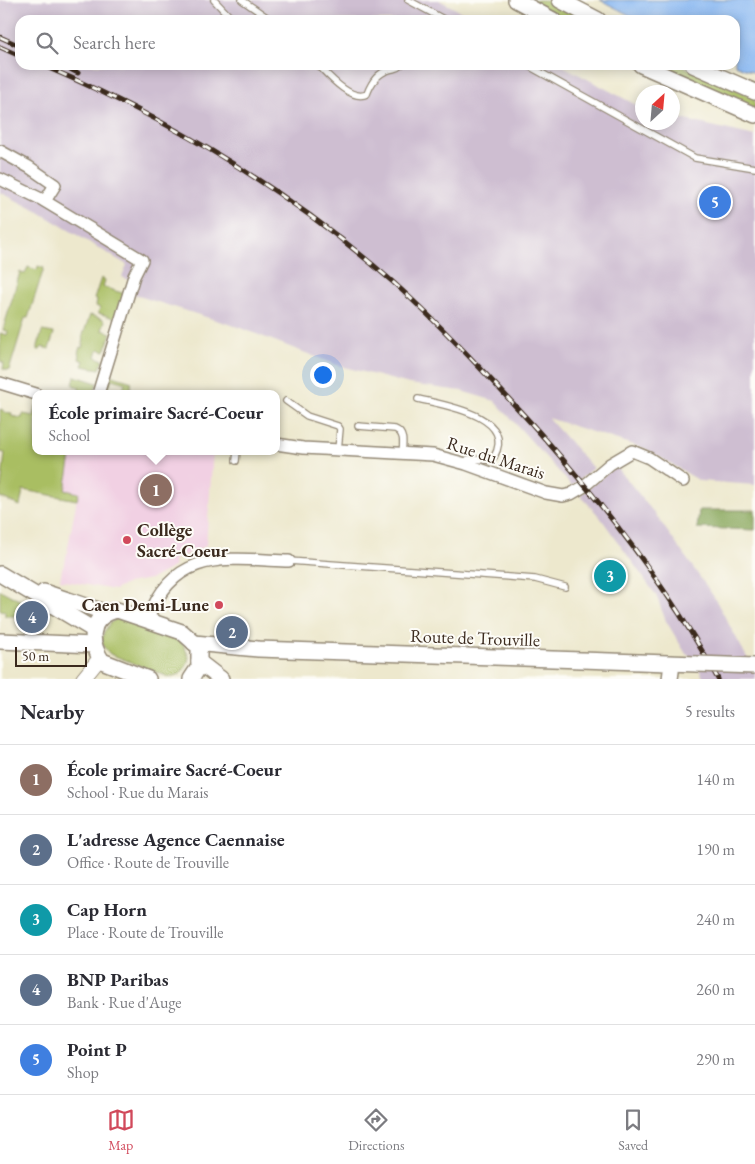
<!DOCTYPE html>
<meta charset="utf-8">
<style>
:root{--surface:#fff;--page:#f7f7f7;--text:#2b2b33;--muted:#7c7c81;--line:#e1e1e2;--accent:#d1495b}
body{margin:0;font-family:"EB Garamond",serif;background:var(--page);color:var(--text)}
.compass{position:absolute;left:635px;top:85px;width:45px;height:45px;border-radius:50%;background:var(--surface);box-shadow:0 2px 12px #0003;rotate:26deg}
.scale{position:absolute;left:15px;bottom:12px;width:72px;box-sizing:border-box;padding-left:5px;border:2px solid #3b2a1e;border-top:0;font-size:14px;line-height:18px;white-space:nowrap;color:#3b2a1e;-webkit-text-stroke:4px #fdfcf7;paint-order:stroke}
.you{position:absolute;left:322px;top:374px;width:18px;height:18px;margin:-12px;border:4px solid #fff;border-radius:50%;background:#1a73e8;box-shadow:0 0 0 8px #1a73e833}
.badge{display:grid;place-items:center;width:32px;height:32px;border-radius:50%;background:var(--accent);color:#fff;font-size:16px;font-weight:700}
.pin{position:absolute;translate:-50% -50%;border:2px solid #fff;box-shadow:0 1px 5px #0006}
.popup{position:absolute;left:32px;top:390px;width:248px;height:65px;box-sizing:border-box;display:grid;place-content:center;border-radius:10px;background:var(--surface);filter:drop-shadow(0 1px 4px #0005);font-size:16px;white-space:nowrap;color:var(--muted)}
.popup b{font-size:19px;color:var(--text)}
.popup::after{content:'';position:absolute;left:50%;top:100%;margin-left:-10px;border:10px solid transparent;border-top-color:var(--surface)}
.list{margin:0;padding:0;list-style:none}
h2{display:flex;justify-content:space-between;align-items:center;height:65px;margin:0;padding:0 20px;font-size:21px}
h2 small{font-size:16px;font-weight:400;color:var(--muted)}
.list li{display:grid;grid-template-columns:32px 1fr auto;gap:15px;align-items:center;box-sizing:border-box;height:70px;padding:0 20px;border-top:1px solid var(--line)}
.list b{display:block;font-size:19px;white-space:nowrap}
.list p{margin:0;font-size:16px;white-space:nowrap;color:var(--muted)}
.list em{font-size:16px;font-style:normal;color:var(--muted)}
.icon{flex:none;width:28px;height:28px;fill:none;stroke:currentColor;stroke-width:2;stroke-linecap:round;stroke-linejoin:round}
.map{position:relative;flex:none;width:755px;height:679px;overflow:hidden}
.search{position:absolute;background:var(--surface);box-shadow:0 2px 12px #0003;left:15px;right:15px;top:15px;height:55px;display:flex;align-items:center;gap:12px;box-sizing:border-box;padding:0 18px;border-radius:15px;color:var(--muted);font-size:19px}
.sheet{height:415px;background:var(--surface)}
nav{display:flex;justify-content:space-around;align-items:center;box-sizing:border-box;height:70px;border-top:1px solid var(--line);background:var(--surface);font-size:14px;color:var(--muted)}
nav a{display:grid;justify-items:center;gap:2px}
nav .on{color:var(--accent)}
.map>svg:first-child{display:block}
</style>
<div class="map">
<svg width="755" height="679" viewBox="0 0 755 679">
<rect width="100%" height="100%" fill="#fdfcf7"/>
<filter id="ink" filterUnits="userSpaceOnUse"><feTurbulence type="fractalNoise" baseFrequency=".02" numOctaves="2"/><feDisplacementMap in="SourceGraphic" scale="10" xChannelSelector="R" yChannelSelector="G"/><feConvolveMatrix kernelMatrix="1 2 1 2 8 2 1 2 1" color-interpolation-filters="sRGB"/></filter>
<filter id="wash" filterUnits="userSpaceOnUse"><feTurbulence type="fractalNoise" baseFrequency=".0096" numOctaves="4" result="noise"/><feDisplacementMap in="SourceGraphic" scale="20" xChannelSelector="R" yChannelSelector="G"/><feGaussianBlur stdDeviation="1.12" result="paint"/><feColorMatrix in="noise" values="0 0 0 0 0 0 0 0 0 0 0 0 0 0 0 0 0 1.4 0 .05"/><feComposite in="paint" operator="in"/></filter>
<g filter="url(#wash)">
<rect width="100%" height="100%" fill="#ede8cd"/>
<polygon fill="#f1d0e3" points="72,451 213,451 206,546 173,560 175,566 151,579 128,583 115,590 60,580 62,569 65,563 78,493 65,490"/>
<g fill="#cebed1">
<polygon points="0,0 439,0 476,20 20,20 20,65 561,65 642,108 642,122 672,122 673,117 755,136 755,485 700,481 646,449 548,418 593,468 572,486 495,401 461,391 409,384 337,365 238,327 132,294 135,283 122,277 127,265 37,211 0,192"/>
<polygon points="616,466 655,514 714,597 755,672 755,679 704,679 693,658 686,654 666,621 656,595 600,517 580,495"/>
</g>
<g fill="#a9be62" stroke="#727440">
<polygon points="529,0 550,0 588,20 567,20"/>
<polygon points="656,65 680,65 755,98 755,109"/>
<polygon points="38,266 44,268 28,318 25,318 9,371 3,369 4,363 0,361 0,333 7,335 8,331 3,330 20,272 25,274 28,267 37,270"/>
<polygon points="101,278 105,280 103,287 125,294 117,319 98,313 100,308 96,306 97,300 94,299"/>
<polygon points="90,315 103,319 105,321 102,330 111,333 105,351 98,349 96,357 103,360 100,369 82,366 84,361 79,359 80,355 78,353 80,347 82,348 84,339 82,338"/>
<polygon points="42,331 54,333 49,349 42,347 40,350 38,350 38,346"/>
<polygon points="107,374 132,382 129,394 121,394 125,383 112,379 107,394 101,394"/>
<polygon points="75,376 97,383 94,394 78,394 80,388 73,385"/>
<polygon points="36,406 36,451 72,451 65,490 79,493 77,500 23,490 20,506 0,497 5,453 0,452 0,409 3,410 3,412 12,413 11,416 22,418 23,414 34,416"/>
<polygon points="0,590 21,601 15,616 5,616 5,611 0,610"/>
<path d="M116 619H122L177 638 183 644 189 657C187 669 181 676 169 677L110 654 103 646 102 639 104 632 110 623Z"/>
</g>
<polygon fill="#86a558" stroke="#60683b" points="699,510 755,510 755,530 697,528"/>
<polygon fill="#86b6f1" stroke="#607088" points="600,0 755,0 755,73 735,65 735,20 639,20"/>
</g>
<g filter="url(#ink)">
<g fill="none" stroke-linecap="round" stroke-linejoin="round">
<defs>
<g id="service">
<polyline points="214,0 233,20"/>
<polyline points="242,0 271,20"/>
<polyline points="408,0 445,20"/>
<path d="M318 65C328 75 351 102 367 94 371 83 377 73 389 70 395 68 397 69 401 65"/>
<polyline points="527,65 695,158 755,168"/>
<path d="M418 399C444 405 517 416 494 457L487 460 468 459 466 464"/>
<polyline points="286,401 307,416 338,426 340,429 338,450"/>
<path d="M358 426 395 429C405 433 403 444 402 453"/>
<polyline points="236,461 237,451"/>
<polyline points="289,561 535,579 565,587"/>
</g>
<g id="minor">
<polyline points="0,151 29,167 55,185 45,201"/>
<polyline points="0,179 41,199 142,260 134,276 98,394"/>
<polyline points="0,383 36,394"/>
<polyline points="276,444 303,448 433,455 466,464 546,493 563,496 571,494 583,487 610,464 632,451 649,458 683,481"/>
<path d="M148 619C174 548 227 559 289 561"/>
</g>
<polyline id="tertiary" points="83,679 100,658"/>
<g id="secondary">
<polyline points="516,0 553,20"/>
<polyline points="560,0 598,20"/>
<polyline points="641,65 755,115"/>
<polyline points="693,65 755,92"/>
<polyline points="0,574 94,630"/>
<polyline points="44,592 107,613"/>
<polyline points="0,641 94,645"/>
<polyline points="194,643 258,649 697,664"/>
<polyline points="199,662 221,679"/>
<path d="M148 679 102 661C88 639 89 617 117 610L182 632 199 647V667L191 679"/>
<polyline points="670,679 672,664"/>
</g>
</defs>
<use href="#service" stroke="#948976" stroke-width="8"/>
<use href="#minor" stroke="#948976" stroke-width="14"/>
<use href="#tertiary" stroke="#948976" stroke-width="16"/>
<use href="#secondary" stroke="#948976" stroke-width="18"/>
<use href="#service" stroke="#fff" stroke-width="5.5"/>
<use href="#minor" stroke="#fff" stroke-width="11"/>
<use href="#tertiary" stroke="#fff" stroke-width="14"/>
<use href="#secondary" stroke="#fff" stroke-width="15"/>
<defs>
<g id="rail">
<polyline points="0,37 20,46"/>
<polyline points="0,47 20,56"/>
<path d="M42 65C169 119 291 192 394 283 443 327 487 375 531 423 601 501 668 586 718 679"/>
<polyline points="62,65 78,73"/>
</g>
</defs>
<use href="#rail" stroke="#3b2a1e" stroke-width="5"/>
<use href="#rail" stroke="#fdfcf7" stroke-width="3" stroke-dasharray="9" stroke-linecap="butt"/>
<defs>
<polyline id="secondary-bridge" points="697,664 755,666"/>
</defs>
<use href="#secondary-bridge" stroke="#948976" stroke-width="18" stroke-linecap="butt"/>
<use href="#secondary-bridge" stroke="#fff" stroke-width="15"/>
</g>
</g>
<g fill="#d1495b" stroke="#fdfcf7" stroke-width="2">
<circle cx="127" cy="540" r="5"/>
<circle cx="219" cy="605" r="5"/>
</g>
<g text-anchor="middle" stroke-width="4" stroke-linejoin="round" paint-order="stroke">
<g font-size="18" fill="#3b2a1e" stroke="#fdfcf7">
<text transform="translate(496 458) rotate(18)" y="6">Rue du Marais</text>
<text transform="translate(475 638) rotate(2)" y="6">Route de Trouville</text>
</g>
<g font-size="18" font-weight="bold" fill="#3b2a1e" stroke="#fdfcf7" text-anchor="start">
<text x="137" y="536">Collège<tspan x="137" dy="21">Sacré-Coeur</tspan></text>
<text x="209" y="611" text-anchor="end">Caen Demi-Lune</text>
</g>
</g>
</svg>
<svg class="compass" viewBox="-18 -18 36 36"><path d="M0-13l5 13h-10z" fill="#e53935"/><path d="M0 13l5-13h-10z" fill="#7c7c81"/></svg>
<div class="scale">50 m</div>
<div class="you"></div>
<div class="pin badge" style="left:156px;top:490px;background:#8d6e63">1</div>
<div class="popup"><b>École primaire Sacré-Coeur</b>School</div>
<div class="pin badge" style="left:232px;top:632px;background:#5c6f8a">2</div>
<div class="pin badge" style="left:610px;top:576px;background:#0f9aa8">3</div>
<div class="pin badge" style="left:32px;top:617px;background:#5c6f8a">4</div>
<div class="pin badge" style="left:715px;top:202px;background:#3f7fe0">5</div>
<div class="search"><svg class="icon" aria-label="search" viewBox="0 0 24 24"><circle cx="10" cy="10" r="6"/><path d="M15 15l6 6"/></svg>Search here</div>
</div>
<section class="sheet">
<h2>Nearby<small>5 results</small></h2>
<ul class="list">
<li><span class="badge" style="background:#8d6e63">1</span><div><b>École primaire Sacré-Coeur</b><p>School · Rue du Marais</p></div><em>140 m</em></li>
<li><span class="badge" style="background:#5c6f8a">2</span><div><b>L'adresse Agence Caennaise</b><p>Office · Route de Trouville</p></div><em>190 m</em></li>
<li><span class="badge" style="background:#0f9aa8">3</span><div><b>Cap Horn</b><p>Place · Route de Trouville</p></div><em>240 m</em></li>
<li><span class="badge" style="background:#5c6f8a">4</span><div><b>BNP Paribas</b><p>Bank · Rue d'Auge</p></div><em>260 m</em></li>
<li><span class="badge" style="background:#3f7fe0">5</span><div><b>Point P</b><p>Shop</p></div><em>290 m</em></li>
</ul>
</section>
<nav>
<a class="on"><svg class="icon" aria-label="map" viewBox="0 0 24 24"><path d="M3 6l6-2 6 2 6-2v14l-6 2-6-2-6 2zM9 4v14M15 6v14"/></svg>Map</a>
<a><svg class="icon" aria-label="directions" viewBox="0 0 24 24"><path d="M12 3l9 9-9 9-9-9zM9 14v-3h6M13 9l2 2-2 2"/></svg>Directions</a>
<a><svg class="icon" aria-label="saved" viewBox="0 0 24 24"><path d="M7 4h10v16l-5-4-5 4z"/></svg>Saved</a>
</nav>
